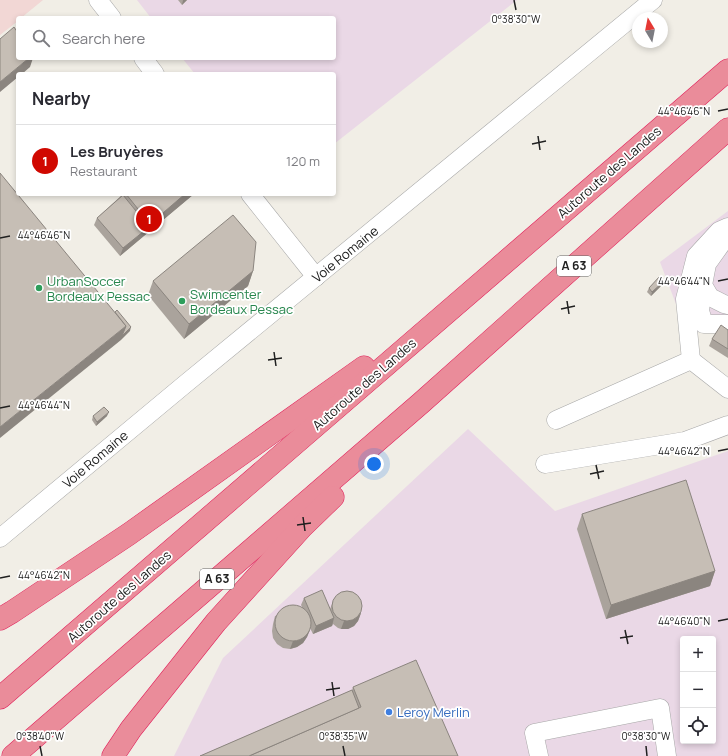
<!DOCTYPE html>
<meta charset="utf-8">
<style>
:root{--surface:#fff;--page:#f7f7f7;--text:#2b2b33;--muted:#7c7c81;--line:#e1e1e2;--accent:#d00800}
body{margin:0;font-family:Manrope,sans-serif;background:var(--page);color:var(--text)}
.controls{position:absolute;right:12px;bottom:12px;display:grid;overflow:hidden;border-radius:4px;box-shadow:0 2px 6px #0003}
.controls button{width:36px;height:36px;display:grid;place-items:center;padding:0;border:0;border-bottom:1px solid var(--line);background:var(--surface);color:var(--text);font:20px sans-serif}
.compass{position:absolute;left:632px;top:12px;width:36px;height:36px;border-radius:50%;background:var(--surface);box-shadow:0 2px 6px #0003;rotate:350deg}
.you{position:absolute;left:374px;top:464px;width:14px;height:14px;margin:-10px;border:3px solid #fff;border-radius:50%;background:#1a73e8;box-shadow:0 0 0 6px #1a73e833}
.badge{display:grid;place-items:center;width:26px;height:26px;border-radius:50%;background:var(--accent);color:#fff;font-size:13px;font-weight:700}
.pin{position:absolute;translate:-50% -50%;border:2px solid #fff;box-shadow:0 1px 4px #0006}
.list{margin:0;padding:0;list-style:none}
h2{display:flex;justify-content:space-between;align-items:center;height:52px;margin:0;padding:0 16px;font-size:17px}
h2 small{font-size:13px;font-weight:400;color:var(--muted)}
.list li{display:grid;grid-template-columns:26px 1fr auto;gap:12px;align-items:center;box-sizing:border-box;height:72px;padding:0 16px;border-top:1px solid var(--line)}
.list b{display:block;font-size:15px;white-space:nowrap}
.list p{margin:0;font-size:13px;white-space:nowrap;color:var(--muted)}
.list em{font-size:13px;font-style:normal;color:var(--muted)}
.icon{flex:none;width:22px;height:22px;fill:none;stroke:currentColor;stroke-width:2;stroke-linecap:round;stroke-linejoin:round}
.map{position:relative;flex:none;width:728px;height:756px;overflow:hidden}
.search{position:absolute;background:var(--surface);box-shadow:0 2px 6px #0003;left:16px;top:16px;width:320px;height:44px;display:flex;align-items:center;gap:10px;box-sizing:border-box;padding:0 14px;border-radius:4px;color:var(--muted);font-size:15px}
.panel{position:absolute;background:var(--surface);box-shadow:0 2px 6px #0003;left:16px;top:72px;width:320px;height:124px;border-radius:4px}
.map>svg:first-child{display:block}
</style>
<div class="map">
<svg width="728" height="756" viewBox="0 0 728 756">
<rect width="100%" height="100%" fill="#f1eee6"/>
<polygon fill="#f2d7d5" points="0,0 43,0 21,18 18,18 18,21 0,35"/>
<g fill="#ead8e6" fill-rule="evenodd">
<polygon points="137,0 517,0 334,144 334,74 195,74 182,58 334,58 334,18 151,18"/>
<polygon points="728,211 728,329 687,333 660,262"/>
<path d="M468 429 555 511 728 451V756H174L223 658ZM683 639H713V741H683Z"/>
</g>
<g fill="none" stroke-linecap="round" stroke-linejoin="round">
<defs>
<g id="minor">
<polyline points="98,0 112,18"/>
<polyline points="143,58 155,74"/>
<polyline points="250,194 316,277"/>
<polyline points="727,241 722,243 707,264 703,285 710,297 724,304 728,305"/>
<polyline points="703,285 700,311 704,324 728,324"/>
<polyline points="691,360 728,389"/>
<polyline points="556,420 691,360 685,299 696,256 719,231 728,227"/>
<polyline points="545,464 685,441 728,425"/>
<polyline points="0,538 184,385 653,0"/>
<polyline points="539,756 534,733 660,708 667,756"/>
</g>
<g id="highway">
<polyline points="0,619 12,612 129,534 364,367"/>
<polyline points="0,698 728,70"/>
<polyline points="13,756 421,403 728,129"/>
<polyline points="113,756 131,729 216,622 302,527 333,497"/>
</g>
</defs>
<use href="#minor" stroke="#a7a7a7" stroke-width="19"/>
<use href="#highway" stroke="#e1215b" stroke-width="23"/>
<use href="#minor" stroke="#fff" stroke-width="18"/>
<use href="#highway" stroke="#ea8c9a" stroke-width="22"/>
</g>
<g fill="#aaa39c">
<polygon points="178,0 187,0 182,5"/>
<polygon points="123,194 194,194 120,256 94,225 97,218"/>
<polygon points="253,271 248,286 184,339 148,295 153,281"/>
<polygon points="662,285 651,296 647,292 649,288"/>
<polygon points="728,330 728,358 709,346 712,339"/>
<polygon points="93,416 107,416 96,426 92,420"/>
<polygon points="582,514 715,571 710,586 606,619 577,529"/>
<polygon points="304,598 330,609 334,599 361,613 358,621 354,626 348,629 341,629 338,628 333,624 332,626 313,634 310,628 307,637 303,643 297,647 290,649 283,648 277,644 273,638 272,631 273,624 275,616 302,607 301,605"/>
<polygon points="353,687 458,756 200,756 352,690"/>
</g>
<g fill="#8b857f">
<polygon points="183,0 187,0 182,5"/>
<polygon points="29,58 33,58 30,67 22,74 18,74 18,77 0,92 0,82"/>
<polygon points="185,194 194,194 120,256 123,248 149,227 150,224"/>
<polygon points="253,271 248,286 184,339 189,324"/>
<polygon points="664,281 662,285 651,296 652,292"/>
<polygon points="126,326 131,327 130,331 121,340 0,438 0,427"/>
<polygon points="109,412 107,416 96,426 97,422"/>
<polygon points="715,571 710,586 606,619 611,605"/>
<polygon points="361,613 358,621 354,626 348,629 341,629 344,621"/>
<polygon points="334,618 332,626 313,634 316,626"/>
<polygon points="310,630 307,637 303,643 297,647 290,649 293,641"/>
</g>
<g fill="#c6beb5" stroke="#8b857f">
<polygon points="14,27 18,33 18,58 29,58 0,82 0,39"/>
<polygon points="0,173 126,326 0,427"/>
<polygon points="126,194 185,194 150,224"/>
<polygon points="123,195 149,227 123,248 97,218"/>
<polygon points="233,215 256,242 253,271 189,324 153,281"/>
<polygon points="659,277 664,281 652,292 649,288"/>
<polygon points="117,310 131,327 122,336 126,326 115,312"/>
<polygon points="721,325 728,330 728,349 712,339"/>
<polygon points="104,407 109,412 97,422 93,416"/>
<polygon points="686,480 715,571 611,605 582,514"/>
<polygon points="322,590 334,618 316,626 304,598"/>
<circle cx="347" cy="606" r="15"/>
<circle cx="293" cy="623" r="18"/>
<polygon points="416,660 458,756 249,756 361,707 353,687"/>
<polygon points="352,690 359,708 249,756 200,756"/>
</g>
<path fill="none" stroke="#202020" stroke-width="1.5" d="M514 0 516 10M718 111 728 109M538 136 540 150M532 144 546 141M0 238 10 236M718 281 728 279M567 301 569 314M561 309 575 306M274 352 276 366M268 360 282 358M0 408 10 406M718 451 728 449M596 465 599 479M590 474 604 471M303 517 305 531M297 525 311 523M0 578 10 576M718 621 728 619M625 630 628 644M620 638 633 636M332 682 334 696M326 690 340 688M40 746 42 756M343 746 345 756M646 746 647 756"/>
<g fill="#2e9e5b" stroke="#fff" stroke-width="1.5">
<circle cx="39" cy="288" r="4"/>
<circle cx="182" cy="301" r="4"/>
</g>
<circle fill="#3f7fe0" stroke="#fff" stroke-width="1.5" cx="389" cy="712" r="4"/>
<g text-anchor="middle" stroke-width="3.5" stroke-linejoin="round" paint-order="stroke">
<g fill="#fff" stroke="#636363" stroke-width="1">
<rect x="557" y="256" width="34" height="20" rx="3"/>
<rect x="200" y="569" width="34" height="20" rx="3"/>
</g>
<g font-size="12" font-weight="bold" fill="#202020">
<text x="574" y="270">A 63</text>
<text x="217" y="583">A 63</text>
</g>
<g font-size="13" fill="#202020" stroke="#fff">
<text transform="translate(609 172) rotate(-41)" y="5">Autoroute des Landes</text>
<text transform="translate(345 254) rotate(-39)" y="5">Voie Romaine</text>
<text transform="translate(364 384) rotate(-41)" y="5">Autoroute des Landes</text>
<text transform="translate(95 459) rotate(-40)" y="5">Voie Romaine</text>
<text transform="translate(119 596) rotate(-41)" y="5">Autoroute des Landes</text>
</g>
<g font-size="13" fill="#27864d" stroke="#fff" text-anchor="start">
<text x="47" y="286">UrbanSoccer<tspan x="47" dy="15">Bordeaux Pessac</tspan></text>
<text x="190" y="299">Swimcenter<tspan x="190" dy="15">Bordeaux Pessac</tspan></text>
</g>
<g font-size="13" fill="#366cbe" stroke="#fff" text-anchor="start">
<text x="397" y="717">Leroy Merlin</text>
</g>
</g>
<g font-size="10" text-anchor="middle" fill="#202020" stroke="#fff" stroke-width="3.5" stroke-linejoin="round" paint-order="stroke">
<text x="516" y="23">0°38'30"W</text>
<text x="684" y="115">44°46'46"N</text>
<text x="44" y="239">44°46'46"N</text>
<text x="684" y="285">44°46'44"N</text>
<text x="44" y="409">44°46'44"N</text>
<text x="684" y="455">44°46'42"N</text>
<text x="44" y="579">44°46'42"N</text>
<text x="684" y="625">44°46'40"N</text>
<text x="40" y="740">0°38'40"W</text>
<text x="343" y="740">0°38'35"W</text>
<text x="646" y="740">0°38'30"W</text>
</g>
</svg>
<div class="controls">
<button>+</button>
<button>−</button>
<button><svg class="icon" aria-label="locate" viewBox="0 0 24 24"><circle cx="12" cy="12" r="6"/><path d="M12 2v4M12 18v4M2 12h4M18 12h4"/></svg></button>
</div>
<svg class="compass" viewBox="-18 -18 36 36"><path d="M0-13l5 13h-10z" fill="#e53935"/><path d="M0 13l5-13h-10z" fill="#7c7c81"/></svg>
<div class="you"></div>
<div class="pin badge" style="left:149px;top:219px">1</div>
<div class="search"><svg class="icon" aria-label="search" viewBox="0 0 24 24"><circle cx="10" cy="10" r="6"/><path d="M15 15l6 6"/></svg>Search here</div>
<section class="panel">
<h2>Nearby<small></small></h2>
<ul class="list">
<li><span class="badge">1</span><div><b>Les Bruyères</b><p>Restaurant</p></div><em>120 m</em></li>
</ul>
</section>
</div>
